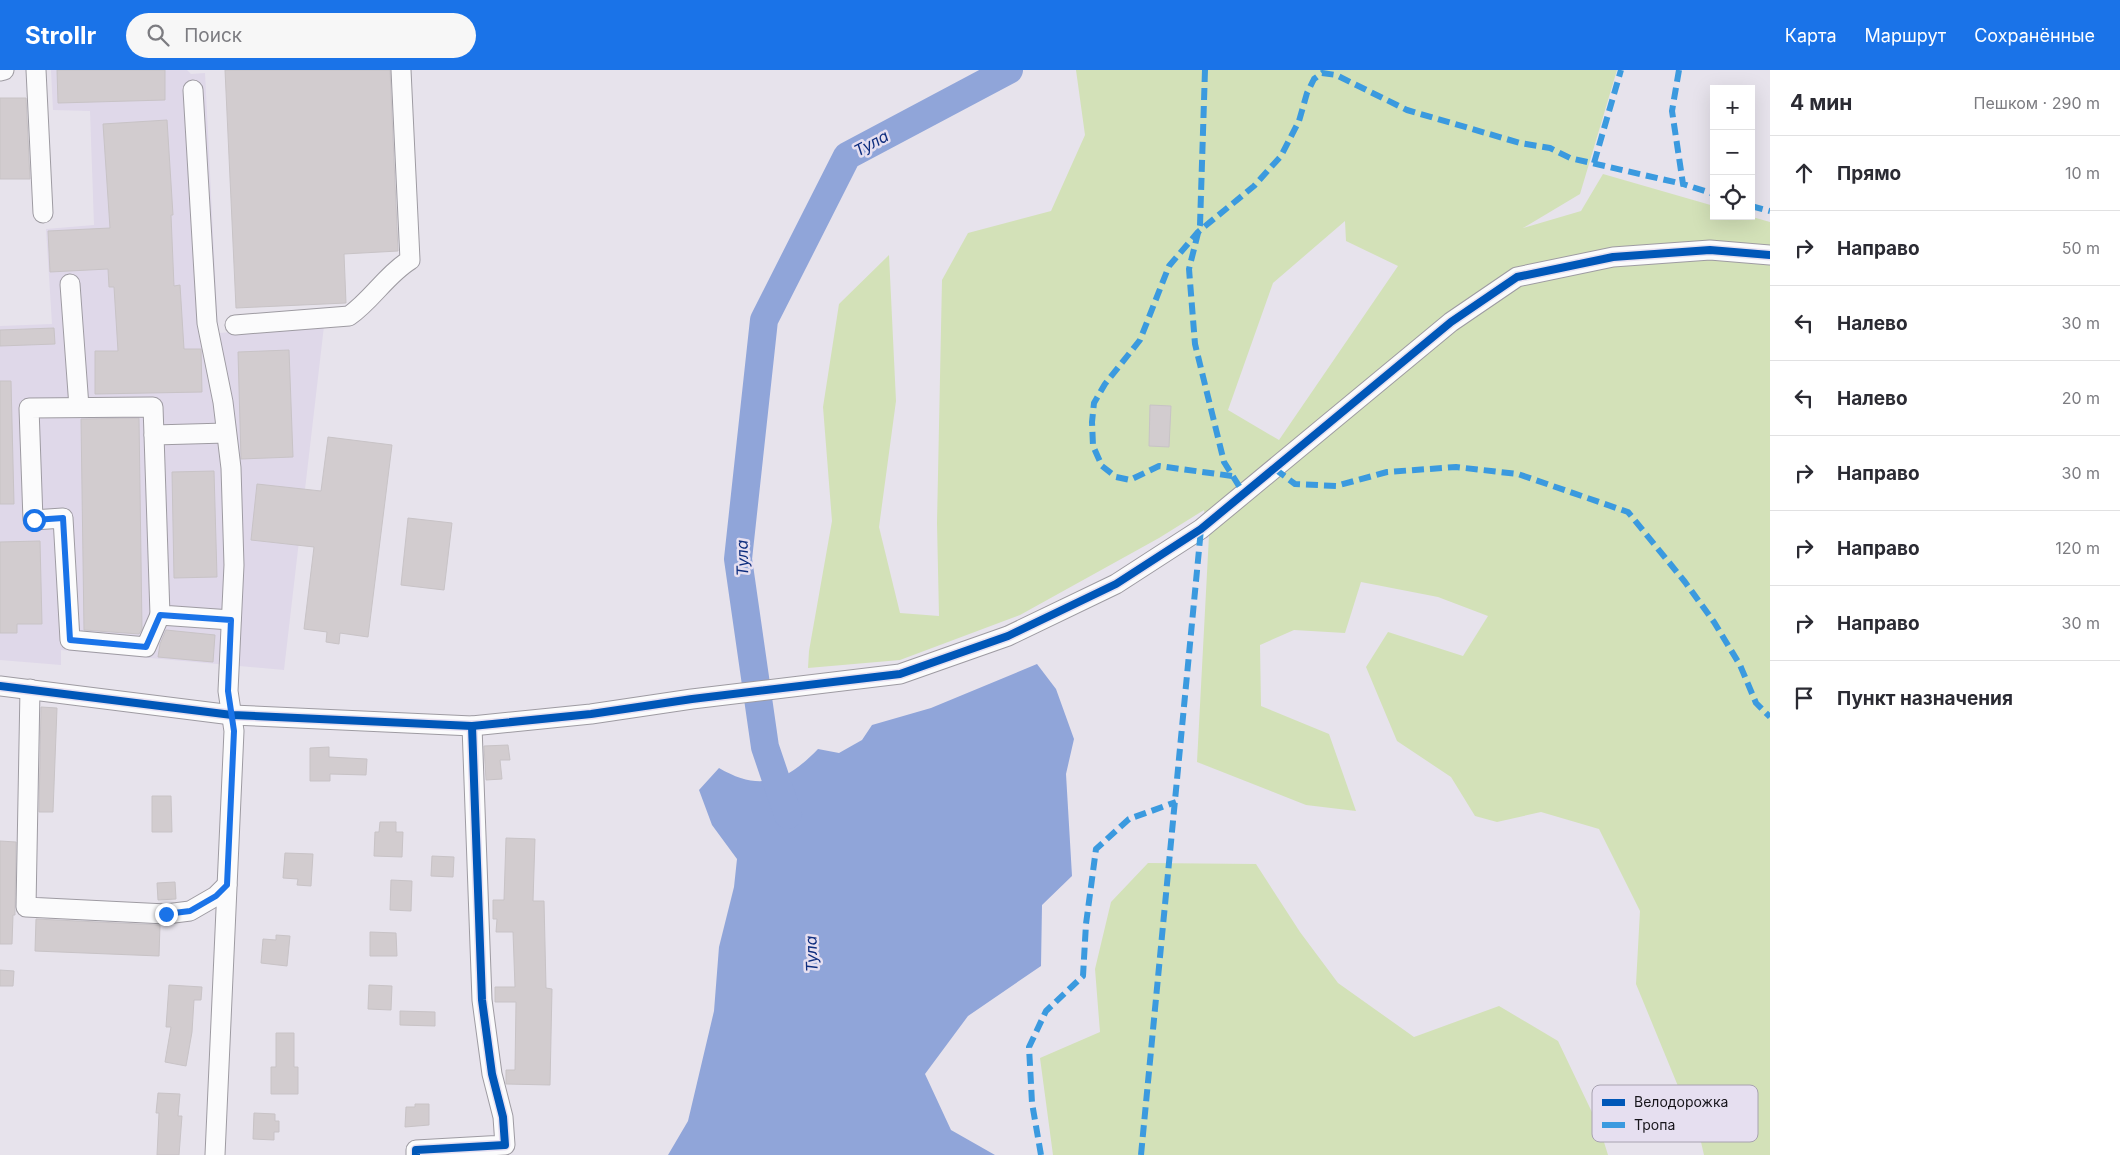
<!DOCTYPE html>
<html lang="ru">
<meta charset="utf-8">
<style>
:root{--surface:#fff;--page:#f7f7f7;--text:#2b2b33;--muted:#7c7c81;--line:#e1e1e2;--accent:#1a73e8}
body{margin:0;font-family:Inter,sans-serif;background:var(--page);color:var(--text)}
.controls{position:absolute;right:15px;top:15px;display:grid;overflow:hidden;border-radius:0px;box-shadow:0 5px 20px #0002}
.controls button{width:45px;height:45px;display:grid;place-items:center;padding:0;border:0;border-bottom:1px solid var(--line);background:var(--surface);color:var(--text);font:25px sans-serif}
.stop{position:absolute;width:15px;height:15px;margin:-11px;border:4px solid #1a73e8;border-radius:50%;background:#fff}
.stop.end{background:#1a73e8;border-color:#fff;box-shadow:0 1px 5px #0008}
.list{margin:0;padding:0;list-style:none}
h2{display:flex;justify-content:space-between;align-items:center;height:65px;margin:0;padding:0 20px;font-size:21px}
h2 small{font-size:16px;font-weight:400;color:var(--muted)}
.list li{display:grid;grid-template-columns:32px 1fr auto;gap:15px;align-items:center;box-sizing:border-box;height:75px;padding:0 20px;border-top:1px solid var(--line)}
.list b{display:block;font-size:19px;white-space:nowrap}
.list em{font-size:16px;font-style:normal;color:var(--muted)}
.icon{flex:none;width:28px;height:28px;fill:none;stroke:currentColor;stroke-width:2;stroke-linecap:round;stroke-linejoin:round}
.map{position:relative;flex:none;width:1770px;height:1085px;overflow:hidden}
header{display:flex;align-items:center;gap:30px;box-sizing:border-box;height:70px;padding:0 25px;background:var(--accent);color:#fff}
header strong{font-size:24px}
nav{display:flex;gap:28px;margin-inline-start:auto;font-size:18px}
.search{width:350px;height:45px;background:var(--page);display:flex;align-items:center;gap:12px;box-sizing:border-box;padding:0 18px;border-radius:28px;color:var(--muted);font-size:19px}
main{display:flex}
aside{flex:1;background:var(--surface)}
.map>svg:first-child{display:block}
</style>
<header>
<strong>Strollr</strong>
<div class="search"><svg class="icon" aria-label="search" viewBox="0 0 24 24"><circle cx="10" cy="10" r="6"/><path d="M15 15l6 6"/></svg>Поиск</div>
<nav><a>Карта</a><a>Маршрут</a><a>Сохранённые</a></nav>
</header>
<main>
<div class="map">
<svg width="1770" height="1085" viewBox="0 0 1770 1085">
<rect width="100%" height="100%" fill="#e7e3ec"/>
<polygon fill="#dfd8e9" points="51,0 187,0 191,4 205,3 218,263 324,256 284,600 61,580 61,595 0,590 0,256 52,254 46,159 94,155 90,41 53,40"/>
<g fill="#d3e1b8" fill-rule="evenodd">
<path d="M1076 0H1617L1580 124 1523 158 1581 141 1603 104 1714 136V146H1749L1770 152V1085H1704L1701 1072 1636 914 1640 841 1599 759 1541 742 1497 752 1475 746 1451 707 1397 671 1366 597 1388 562 1463 586 1488 546 1438 527 1361 512 1345 563 1294 560 1260 575 1261 636 1329 664 1356 741 1306 735 1197 692 1209 465 1204 440 1159 468 1020 545 900 590 808 598 809 581 832 451 823 337 839 234 889 185 896 331 879 457 900 543 939 546 937 453 942 210 968 163 1051 141 1085 65ZM1345 151 1346 171 1398 196 1279 370 1228 340 1273 213Z"/>
<polygon points="1148,793 1256,794 1300,862 1338,913 1414,967 1499,936 1558,971 1600,1059 1608,1085 1053,1085 1040,988 1100,962 1095,899 1111,832"/>
</g>
<path fill="#90a5d9" d="M1037 594 1056 619 1074 669 1066 704 1072 806 1042 835 1041 896 968 946 925 1004 951 1060 995 1085H668L688 1051 714 941 719 877 734 817 737 789 712 755 699 720 719 698C760 722 786 712 818 679L839 683 862 670 872 655 931 638Z"/>
<g fill="none" stroke-linecap="round" stroke-linejoin="round">
<polyline stroke="#90a5d9" stroke-width="28" points="788,745 765,677 738,489 764,250 847,86 1009,0"/>
</g>
<g fill="#d2cccf" stroke="#c8c3c6">
<polygon points="57,0 165,0 165,30 58,33"/>
<polygon points="225,0 390,0 398,181 344,184 346,233 236,238"/>
<polygon points="0,28 26,28 30,109 0,109"/>
<polygon points="167,50 173,145 171,145 174,216 180,215 184,279 201,279 202,322 95,324 95,281 118,281 114,217 109,217 108,199 50,202 48,161 110,158 103,54"/>
<polygon points="54,258 55,274 0,276 0,260"/>
<polygon points="289,280 293,387 241,389 238,282"/>
<polygon points="0,311 11,311 14,434 0,434"/>
<polygon points="1150,335 1171,336 1169,377 1149,376"/>
<polygon points="139,348 142,559 139,564 84,560 81,349"/>
<polygon points="328,367 392,375 368,567 340,563 339,574 326,572 327,562 304,559 314,477 251,470 257,414 321,421"/>
<polygon points="214,401 217,507 174,508 172,402"/>
<polygon points="408,448 452,453 444,520 401,515"/>
<polygon points="40,471 42,554 17,554 17,563 0,563 0,472"/>
<polygon points="166,560 215,565 213,592 158,587 160,574"/>
<polygon points="41,637 57,638 53,742 39,742"/>
<polygon points="508,675 510,690 500,690 502,709 486,710 484,676"/>
<polygon points="329,677 329,687 367,689 366,705 330,704 330,711 310,711 310,678"/>
<polygon points="152,726 171,726 172,762 152,762"/>
<polygon points="380,752 396,752 396,762 403,762 402,787 374,786 375,762 379,762"/>
<polygon points="506,768 535,769 533,831 544,831 546,918 552,919 550,1015 506,1014 506,1000 515,1000 516,932 495,932 495,917 515,917 513,862 496,862 497,849 493,849 493,830 504,830"/>
<polygon points="0,771 16,772 15,839 15,845 13,845 12,874 0,874"/>
<polygon points="285,783 313,784 311,816 297,815 298,809 283,808"/>
<polygon points="432,786 454,787 453,807 431,806"/>
<polygon points="391,810 412,811 411,841 390,840"/>
<polygon points="175,812 176,829 158,830 157,813"/>
<polygon points="36,849 160,855 159,886 35,881"/>
<polygon points="370,862 396,863 397,886 370,886"/>
<polygon points="276,865 290,866 287,896 261,893 263,869 276,870"/>
<polygon points="0,900 14,901 13,916 0,916"/>
<polygon points="169,915 202,917 201,930 194,930 192,962 186,996 165,992 171,957 166,957"/>
<polygon points="369,915 392,916 391,940 368,939"/>
<polygon points="400,941 435,942 435,956 400,955"/>
<polygon points="276,963 294,963 294,997 298,997 298,1024 271,1024 271,997 276,997"/>
<polygon points="158,1023 180,1024 178,1046 182,1046 179,1085 157,1085 159,1043 156,1043"/>
<polygon points="415,1034 429,1034 429,1055 405,1057 406,1037 415,1037"/>
<polygon points="254,1043 275,1044 275,1051 279,1051 279,1062 274,1062 274,1070 253,1069"/>
</g>
<g fill="none" stroke-linecap="round" stroke-linejoin="round">
<defs>
<g id="minor">
<polyline points="36,0 43,143"/>
<polyline points="0,1 4,0"/>
<polyline points="193,20 207,253 223,332 231,398 234,495 228,621 234,661 215,1085"/>
<polyline points="70,214 79,337"/>
<path d="M235 255 349 246C372 230 386 205 410 190L401 0"/>
<polyline points="226,363 154,365 160,545 231,550"/>
<polyline points="154,365 153,337 29,338 33,450 63,448 70,570 146,577 160,545"/>
<polyline points="0,616 232,645 472,656 591,644 692,629 900,604 1008,566 1116,514 1201,459 1451,252 1517,207 1613,187 1710,180 1770,185"/>
<polyline points="30,619 26,837 166,844 190,841 216,826 227,815"/>
<polyline points="416,1085 416,1080 505,1075 503,1047 492,1004 482,930 472,656"/>
</g>
</defs>
<use href="#minor" stroke="#9e9ba2" stroke-width="21"/>
<use href="#minor" stroke="#fbfbfc" stroke-width="19"/>
<g stroke="#3b9adf" stroke-width="6" stroke-dasharray="12 6" stroke-linecap="butt">
<polyline points="1205,0 1200,155 1189,199 1195,274 1224,392 1244,424"/>
<polyline points="1679,0 1672,41 1683,114 1714,124"/>
<polyline points="1594,93 1621,0"/>
<polyline points="1751,136 1770,141"/>
<polyline points="1275,399 1295,414 1336,416 1387,402 1456,397 1518,404 1628,442 1685,512 1714,552 1740,595 1756,633 1770,647"/>
<polyline points="1232,406 1159,396 1130,410 1116,407 1102,396 1093,376 1092,352 1094,333 1105,314 1140,270 1169,196 1198,162 1254,116 1281,86 1299,51 1307,23 1314,9 1322,3 1336,5 1407,40 1520,73 1550,78 1570,88 1683,114"/>
<polyline points="1041,1085 1032,1033 1029,977 1046,941 1083,906 1086,854 1096,779 1129,749 1176,732"/>
<polyline points="1141,1085 1201,459"/>
</g>
<defs>
<g id="cycleway">
<polyline points="0,616 232,645 472,656 591,644 692,629 900,604 1008,566 1116,514 1201,459 1451,252 1517,207 1613,187 1710,180 1770,185"/>
<polyline points="416,1085 416,1080 505,1075 503,1047 492,1004 482,930 472,656"/>
</g>
</defs>
<use href="#cycleway" stroke="#e6dff0" stroke-width="11"/>
<use href="#cycleway" stroke="#0057b8" stroke-width="8"/>
</g>
<g fill="none" stroke-linecap="round" stroke-linejoin="round">
<polyline stroke="#1a73e8" stroke-width="6" points="34,450 63,448 70,570 146,577 160,545 231,550 228,621 234,661 227,815 216,826 190,841 166,844"/>
</g>
<g text-anchor="middle" stroke-width="5" stroke-linejoin="round" paint-order="stroke">
<g font-size="16" font-style="italic" fill="#0e2d7e" stroke="#e6dff0">
<text transform="translate(871 73) rotate(-28)" y="6">Тула</text>
<text transform="translate(742 488) rotate(-91)" y="6">Тула</text>
<text transform="translate(811 884) rotate(-92)" y="6">Тула</text>
</g>
</g>
<rect x="1592" y="1015" width="166" height="57" rx="8" fill="#e6dff0" stroke="#a8a2b0" stroke-width="1"/>
<rect x="1602" y="1029" width="23" height="7" fill="#0057b8"/>
<rect x="1602" y="1052" width="23" height="6" fill="#3b9adf"/>
<g font-size="14" fill="#17151b">
<text x="1634" y="1037">Велодорожка</text>
<text x="1634" y="1060">Тропа</text>
</g>
</svg>
<div class="controls">
<button>+</button>
<button>−</button>
<button><svg class="icon" aria-label="locate" viewBox="0 0 24 24"><circle cx="12" cy="12" r="6"/><path d="M12 2v4M12 18v4M2 12h4M18 12h4"/></svg></button>
</div>
<div class="stop" style="left:34px;top:450px"></div>
<div class="stop end" style="left:166px;top:844px"></div>
</div>
<aside>
<h2>4 мин<small>Пешком · 290 m</small></h2>
<ul class="list">
<li><svg class="icon" aria-label="ahead" viewBox="0 0 24 24"><path d="M12 20V5M6 11l6-6 6 6"/></svg><div><b>Прямо</b></div><em>10 m</em></li>
<li><svg class="icon" aria-label="right" viewBox="0 0 24 24"><path d="M7 20v-9h11M14 6l5 5-5 5"/></svg><div><b>Направо</b></div><em>50 m</em></li>
<li><svg class="icon" aria-label="left" viewBox="0 0 24 24"><path d="M17 20v-9H6M10 6l-5 5 5 5"/></svg><div><b>Налево</b></div><em>30 m</em></li>
<li><svg class="icon" aria-label="left" viewBox="0 0 24 24"><path d="M17 20v-9H6M10 6l-5 5 5 5"/></svg><div><b>Налево</b></div><em>20 m</em></li>
<li><svg class="icon" aria-label="right" viewBox="0 0 24 24"><path d="M7 20v-9h11M14 6l5 5-5 5"/></svg><div><b>Направо</b></div><em>30 m</em></li>
<li><svg class="icon" aria-label="right" viewBox="0 0 24 24"><path d="M7 20v-9h11M14 6l5 5-5 5"/></svg><div><b>Направо</b></div><em>120 m</em></li>
<li><svg class="icon" aria-label="right" viewBox="0 0 24 24"><path d="M7 20v-9h11M14 6l5 5-5 5"/></svg><div><b>Направо</b></div><em>30 m</em></li>
<li><svg class="icon" aria-label="arrive" viewBox="0 0 24 24"><path d="M6 21V4h12l-3 4 3 4H6"/></svg><div><b>Пункт назначения</b></div></li>
</ul>
</aside>
</main>
